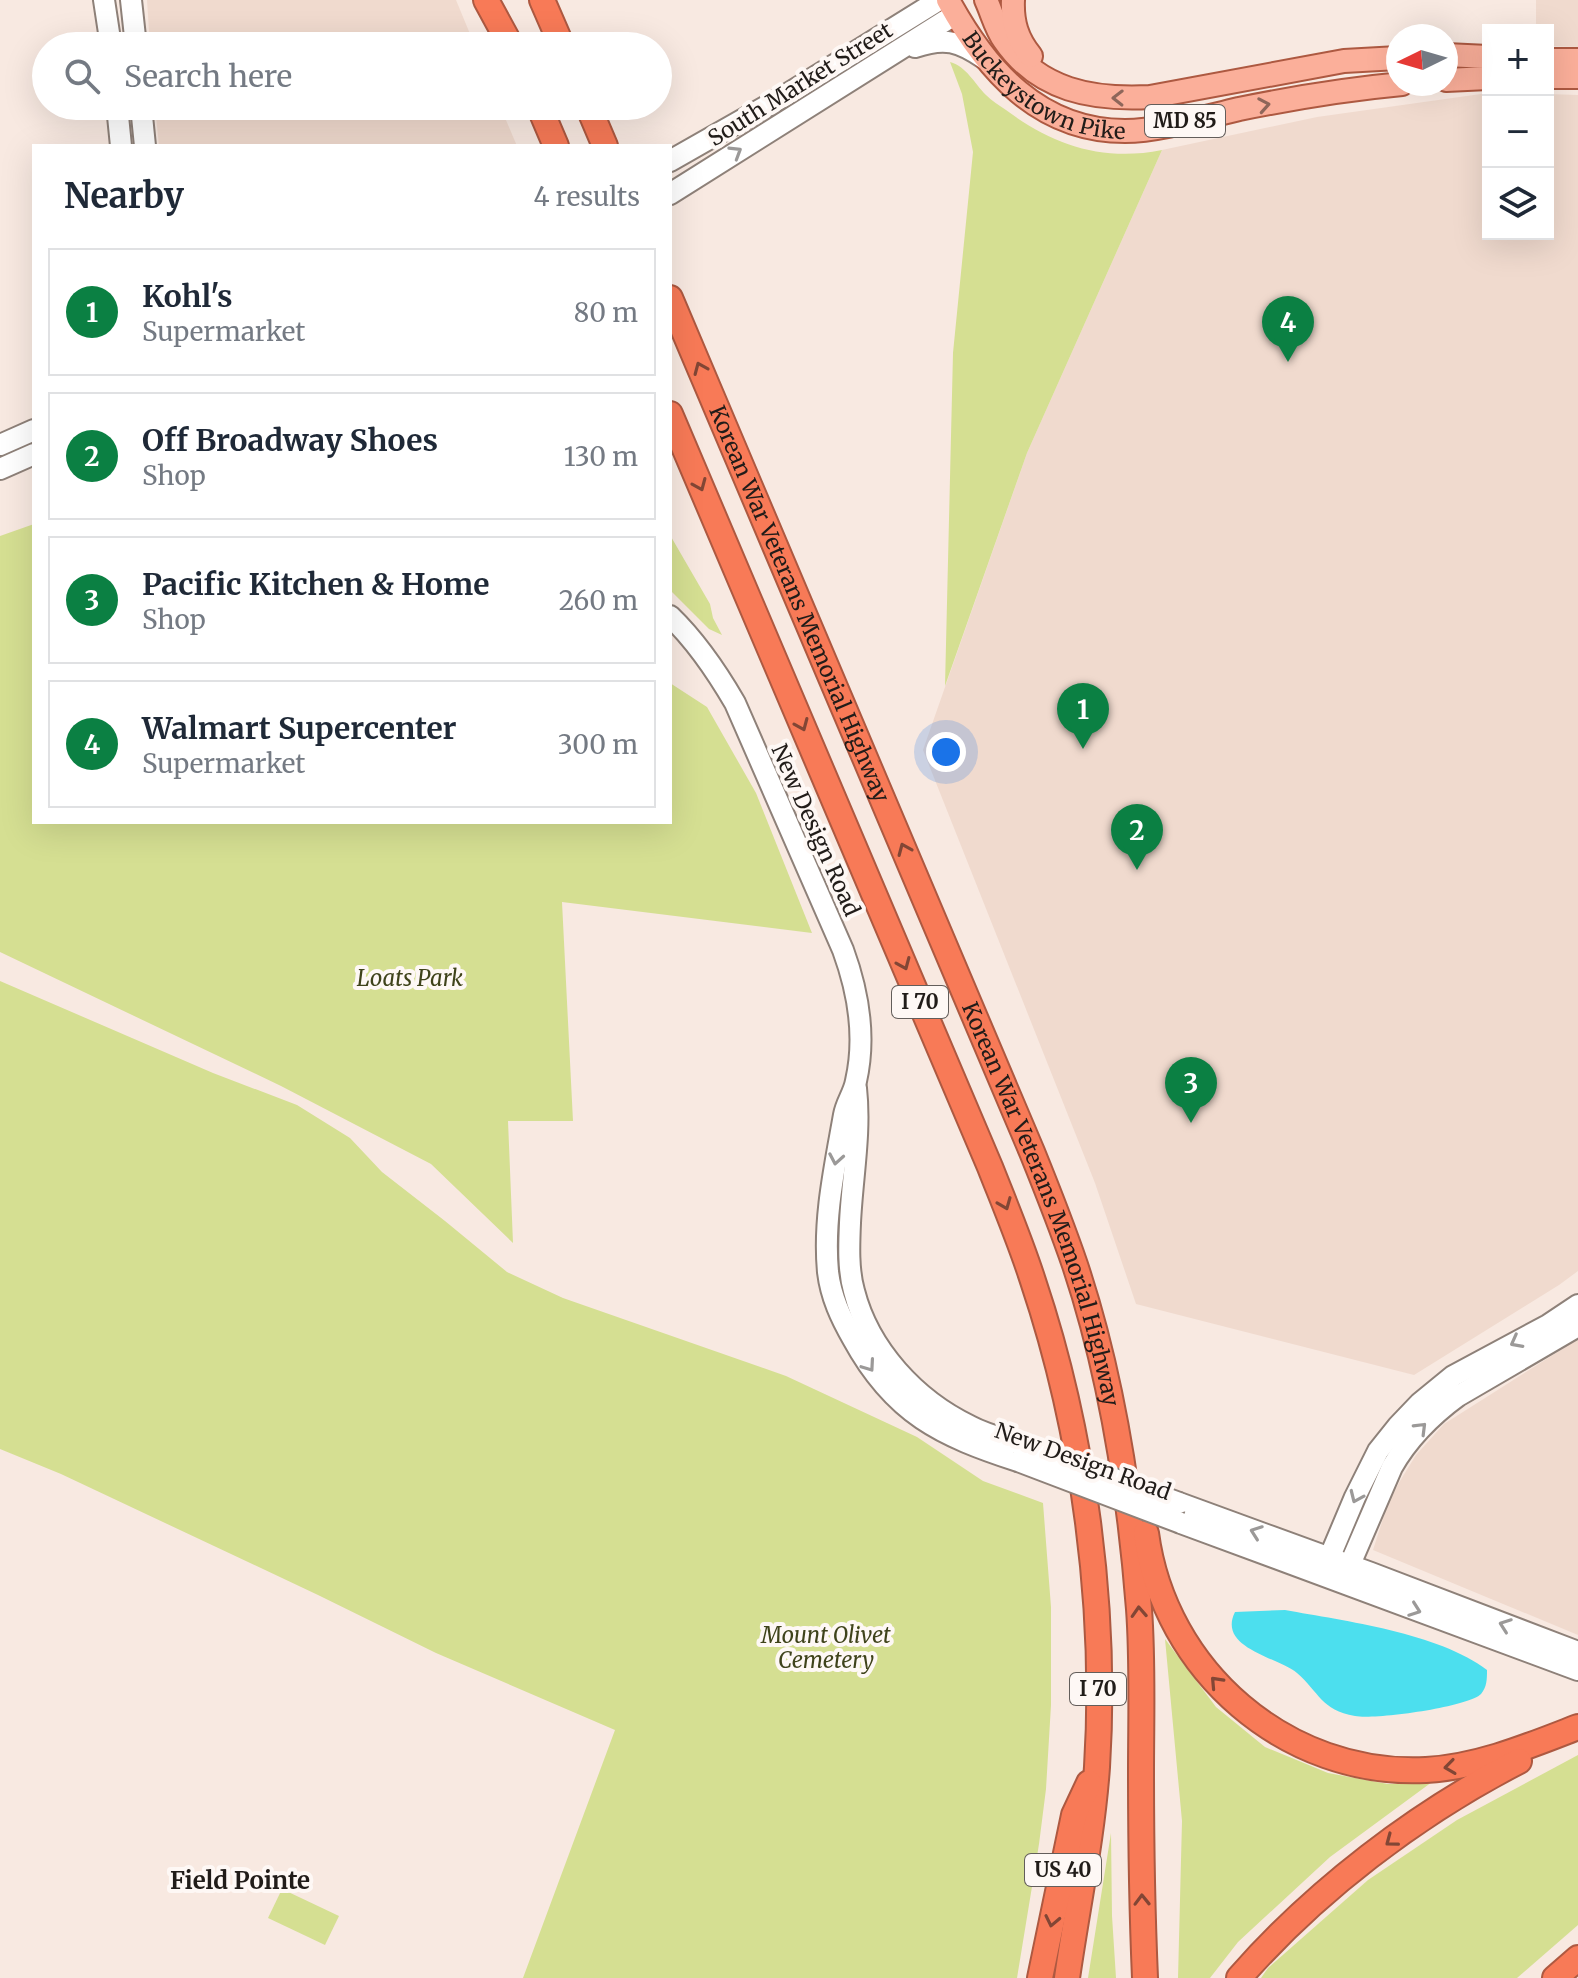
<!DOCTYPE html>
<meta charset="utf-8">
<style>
:root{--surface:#fff;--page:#f2f2f3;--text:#1f2937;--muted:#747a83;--line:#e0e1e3;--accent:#0b8043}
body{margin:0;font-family:Merriweather,serif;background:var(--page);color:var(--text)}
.controls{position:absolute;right:24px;top:24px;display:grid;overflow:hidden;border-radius:0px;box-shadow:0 8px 32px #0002}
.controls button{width:72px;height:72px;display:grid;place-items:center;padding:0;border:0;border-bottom:2px solid var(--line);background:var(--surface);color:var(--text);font:40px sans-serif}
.compass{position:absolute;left:1386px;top:24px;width:72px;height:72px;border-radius:50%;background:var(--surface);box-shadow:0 8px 32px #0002;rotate:265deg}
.you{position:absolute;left:946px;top:752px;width:28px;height:28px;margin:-20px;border:6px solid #fff;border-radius:50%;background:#1a73e8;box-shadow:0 0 0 12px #1a73e833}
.badge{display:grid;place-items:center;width:52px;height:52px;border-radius:50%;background:var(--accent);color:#fff;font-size:26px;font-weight:700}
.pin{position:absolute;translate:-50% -66px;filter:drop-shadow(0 2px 4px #0008)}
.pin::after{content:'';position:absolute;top:42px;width:28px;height:24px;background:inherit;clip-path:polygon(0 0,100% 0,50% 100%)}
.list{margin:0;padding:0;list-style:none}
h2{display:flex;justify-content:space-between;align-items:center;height:104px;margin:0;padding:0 32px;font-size:34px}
h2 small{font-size:26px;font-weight:400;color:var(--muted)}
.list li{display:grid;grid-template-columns:52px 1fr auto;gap:24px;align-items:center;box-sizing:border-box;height:128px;margin:0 16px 16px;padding:0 16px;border:2px solid var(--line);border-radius:0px}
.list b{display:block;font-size:30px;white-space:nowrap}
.list p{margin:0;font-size:26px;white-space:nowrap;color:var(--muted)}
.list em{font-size:26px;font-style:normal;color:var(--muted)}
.icon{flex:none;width:44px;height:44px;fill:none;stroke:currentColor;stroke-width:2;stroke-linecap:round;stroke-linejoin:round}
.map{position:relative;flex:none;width:1578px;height:1978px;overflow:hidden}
.search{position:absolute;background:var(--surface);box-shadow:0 8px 32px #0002;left:32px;top:32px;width:640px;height:88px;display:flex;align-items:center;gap:20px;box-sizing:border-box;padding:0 28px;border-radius:44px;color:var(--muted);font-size:30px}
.panel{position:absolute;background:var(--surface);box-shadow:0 8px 32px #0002;left:32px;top:144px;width:640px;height:680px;border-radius:0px}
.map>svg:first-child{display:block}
</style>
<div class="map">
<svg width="1578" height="1978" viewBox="0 0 1578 1978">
<rect width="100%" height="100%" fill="#f8e9e1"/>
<g fill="#f0dace">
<polygon points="147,0 456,0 475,46 150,46"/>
<polygon points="1536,0 1578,0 1578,47 1548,46 1548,30 1536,30"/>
<polygon points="1488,93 1488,234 1548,234 1548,94 1578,95 1578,1271 1559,1285 1414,1375 1136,1304 1095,1183 923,750 1027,453 1162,150 1317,117"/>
<polygon points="155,106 500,106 517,146 159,146"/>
<polygon points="1578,1339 1578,1635 1373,1550 1388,1503 1400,1481 1416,1455 1444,1424"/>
</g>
<g fill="#d5df92">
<path d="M950 62C967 67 974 83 986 95 992 101 999 105 1006 110 1053 145 1103 162 1162 150L1027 453 945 686 953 353 973 152 962 94Z"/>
<polygon points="34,524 34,822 670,822 670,683 707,707 756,793 812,933 562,902 573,1121 508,1121 513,1243 431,1164 281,1086 0,952 0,536"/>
<polygon points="670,535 710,604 713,618 722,635 709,629 670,590"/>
<polygon points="0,981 213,1073 297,1105 350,1138 382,1172 445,1221 507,1272 563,1298 786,1376 917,1437 983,1481 1043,1503 1051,1607 1051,1705 1046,1789 1039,1844 1017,1978 523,1978 615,1730 436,1653 318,1595 61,1474 0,1449"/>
<polygon points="1165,1639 1216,1707 1265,1747 1328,1773 1388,1784 1432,1782 1330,1857 1238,1942 1210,1978 1178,1978 1182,1821"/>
<polygon points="1578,1755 1578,1925 1517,1978 1261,1978 1268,1968 1368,1880 1457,1820"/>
<polygon points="1111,1833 1112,1916 1116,1978 1088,1978"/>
<polygon points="282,1889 339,1916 325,1945 268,1918"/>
</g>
<path fill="#4cdfee" d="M1285 1610C1345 1621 1439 1633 1487 1670 1487 1679 1487 1687 1481 1694 1468 1707 1375 1720 1355 1716 1321 1710 1319 1692 1297 1673 1278 1657 1217 1648 1235 1612Z"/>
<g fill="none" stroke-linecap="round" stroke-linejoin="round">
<defs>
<g id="secondary">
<polyline points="104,0 111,46"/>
<polyline points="131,0 136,46"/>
<path d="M915 47C945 37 959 41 985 59"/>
<polyline points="117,106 121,146"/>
<polyline points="141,106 145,146"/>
<polyline points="670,161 786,95 939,0"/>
<polyline points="670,194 956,14"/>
<polyline points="0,445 34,430"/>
<polyline points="0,469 34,454"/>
<path d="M670 616C697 642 717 672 735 703L843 950C858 991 866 1037 856 1081 854 1093 846 1103 844 1115 835 1166 823 1219 828 1272 831 1297 841 1318 853 1339 894 1414 941 1436 1018 1461"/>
<path d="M856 1088C861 1133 852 1178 850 1223 849 1245 848 1270 854 1291 869 1350 916 1400 970 1426 985 1434 1001 1438 1017 1443"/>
<polyline points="1179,1503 1371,1573 1578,1652"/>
<polyline points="1181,1523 1578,1670"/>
<polyline points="1325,1568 1355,1497 1378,1451 1398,1426 1420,1403 1453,1376 1548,1325 1578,1305"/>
<path d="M1345 1576 1392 1467C1408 1439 1432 1415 1458 1396L1578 1326"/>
</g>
<g id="primary">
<path id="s1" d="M948 0C986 70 1039 131 1125 131 1159 131 1205 117 1239 109 1293 98 1348 89 1402 84"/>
<path d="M986 0C992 13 996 29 1004 40 1039 91 1093 100 1150 97L1344 61 1398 58"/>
<path d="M1013 0C1012 22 1017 39 1031 56"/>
<polyline points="1446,55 1488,57"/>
<polyline points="1548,60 1578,60"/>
<polyline points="1548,77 1578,77"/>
<polyline points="1446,80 1488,78"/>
</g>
<g id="highway">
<polyline points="486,0 511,46"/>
<polyline points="542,0 562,46"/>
<polyline points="539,106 556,146"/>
<polyline points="588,106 605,146"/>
<path id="s2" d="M670 298 1032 1152C1047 1189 1062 1227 1075 1265 1112 1376 1130 1493 1139 1609 1143 1663 1141 1718 1141 1772 1141 1841 1142 1909 1145 1978"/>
<path d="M670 414 990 1167C1005 1205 1021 1243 1033 1281 1084 1433 1107 1608 1097 1767 1092 1838 1077 1908 1067 1978"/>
<path d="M1146 1533C1164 1671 1287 1777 1426 1770 1479 1767 1529 1746 1578 1727"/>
<polyline points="1040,1978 1074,1815 1089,1783"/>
<path d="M1239 1978C1315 1891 1416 1814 1519 1761"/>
<polyline points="1555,1978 1578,1958"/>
</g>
</defs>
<use href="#secondary" stroke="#8e8179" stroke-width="24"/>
<use href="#primary" stroke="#ad5941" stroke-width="26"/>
<use href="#highway" stroke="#ad5941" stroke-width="28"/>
<use href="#secondary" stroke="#fff" stroke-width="20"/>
<use href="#primary" stroke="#fbaf9a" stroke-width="22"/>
<use href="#highway" stroke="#f87a57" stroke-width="24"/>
<defs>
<g id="secondary-bridge">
<polyline points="1017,1443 1179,1503"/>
<polyline points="1018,1461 1181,1523"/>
</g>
</defs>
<use href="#secondary-bridge" stroke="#8e8179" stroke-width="24" stroke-linecap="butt"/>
<use href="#secondary-bridge" stroke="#fff" stroke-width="20"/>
</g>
<defs><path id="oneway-chevron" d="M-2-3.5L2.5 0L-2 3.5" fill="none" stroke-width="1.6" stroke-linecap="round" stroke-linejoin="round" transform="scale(2)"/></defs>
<g stroke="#8e665a">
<use href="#oneway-chevron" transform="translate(1118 98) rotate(-179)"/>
<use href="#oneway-chevron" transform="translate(1264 105) rotate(-10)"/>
</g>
<g stroke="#9b9998">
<use href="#oneway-chevron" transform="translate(736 152) rotate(-32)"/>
<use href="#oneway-chevron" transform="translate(836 1159) rotate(100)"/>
<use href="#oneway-chevron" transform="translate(1516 1342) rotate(152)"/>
<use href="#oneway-chevron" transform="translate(869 1366) rotate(55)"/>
<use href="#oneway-chevron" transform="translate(1421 1428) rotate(-45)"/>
<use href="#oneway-chevron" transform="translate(1356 1497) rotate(114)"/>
<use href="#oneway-chevron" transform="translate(1256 1532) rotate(-160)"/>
<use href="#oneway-chevron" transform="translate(1415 1610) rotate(20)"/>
<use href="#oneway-chevron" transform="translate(1505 1625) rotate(-160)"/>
</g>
<g stroke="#824635">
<use href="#oneway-chevron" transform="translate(700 368) rotate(-113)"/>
<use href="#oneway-chevron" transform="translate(700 485) rotate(67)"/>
<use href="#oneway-chevron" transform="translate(802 725) rotate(67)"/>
<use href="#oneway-chevron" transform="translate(904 849) rotate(-113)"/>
<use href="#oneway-chevron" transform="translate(904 964) rotate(67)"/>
<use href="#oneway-chevron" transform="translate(1005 1204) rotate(68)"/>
<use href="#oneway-chevron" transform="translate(1139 1612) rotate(-93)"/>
<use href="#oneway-chevron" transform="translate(1216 1682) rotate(-133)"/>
<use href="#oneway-chevron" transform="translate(1450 1767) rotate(172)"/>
<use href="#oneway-chevron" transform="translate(1391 1841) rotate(143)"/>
<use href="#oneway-chevron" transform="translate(1142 1900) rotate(-91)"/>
<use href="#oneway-chevron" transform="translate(1052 1921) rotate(102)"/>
</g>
<g text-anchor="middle" stroke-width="8" stroke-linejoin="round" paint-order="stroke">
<g fill="#fef8f5" stroke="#635e5b" stroke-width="2">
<rect x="1145" y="105" width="80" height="32" rx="6"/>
<rect x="892" y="986" width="56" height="32" rx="6"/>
<rect x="1070" y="1673" width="56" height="32" rx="6"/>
<rect x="1025" y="1854" width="76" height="32" rx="6"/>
</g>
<g font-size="20" font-weight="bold" fill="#211c19">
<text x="1185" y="128">MD 85</text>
<text x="920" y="1009">I 70</text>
<text x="1098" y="1696">I 70</text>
<text x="1063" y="1877">US 40</text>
</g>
<g font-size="22" fill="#211c19" stroke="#fef8f5">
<text dy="8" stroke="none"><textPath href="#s1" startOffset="136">Buckeystown Pike</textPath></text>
<text transform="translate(800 84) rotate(-32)" y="8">South Market Street</text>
<text dy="8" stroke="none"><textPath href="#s2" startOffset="332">Korean War Veterans Memorial Highway</textPath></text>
<text transform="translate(816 830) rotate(66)" y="8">New Design Road</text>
<text dy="8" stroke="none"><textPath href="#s2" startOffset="980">Korean War Veterans Memorial Highway</textPath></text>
<text transform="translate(1083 1461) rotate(20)" y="8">New Design Road</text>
</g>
<g font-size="22" font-style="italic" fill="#3f431b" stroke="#fef8f5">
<text x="410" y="986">Loats Park</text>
<text x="826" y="1643">Mount Olivet<tspan x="826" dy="25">Cemetery</tspan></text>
</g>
<g font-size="24" font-weight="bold" fill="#211c19" stroke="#fef8f5">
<text x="240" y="1889">Field Pointe</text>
</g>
</g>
</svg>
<div class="controls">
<button>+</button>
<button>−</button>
<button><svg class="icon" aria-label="layers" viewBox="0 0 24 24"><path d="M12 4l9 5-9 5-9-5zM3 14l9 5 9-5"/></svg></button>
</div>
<svg class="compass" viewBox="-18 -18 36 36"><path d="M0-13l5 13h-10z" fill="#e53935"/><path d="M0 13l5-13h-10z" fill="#747a83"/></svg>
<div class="you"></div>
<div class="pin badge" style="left:1083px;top:749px">1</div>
<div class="pin badge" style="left:1137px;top:870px">2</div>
<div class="pin badge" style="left:1191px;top:1123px">3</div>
<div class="pin badge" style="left:1288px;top:362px">4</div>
<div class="search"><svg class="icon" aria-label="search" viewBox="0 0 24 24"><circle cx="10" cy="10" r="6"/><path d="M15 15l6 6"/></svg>Search here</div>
<section class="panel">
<h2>Nearby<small>4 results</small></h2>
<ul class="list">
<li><span class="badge">1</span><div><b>Kohl's</b><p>Supermarket</p></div><em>80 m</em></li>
<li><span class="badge">2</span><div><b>Off Broadway Shoes</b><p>Shop</p></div><em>130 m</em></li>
<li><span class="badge">3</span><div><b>Pacific Kitchen &amp; Home</b><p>Shop</p></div><em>260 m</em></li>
<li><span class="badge">4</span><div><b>Walmart Supercenter</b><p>Supermarket</p></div><em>300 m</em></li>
</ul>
</section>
</div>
